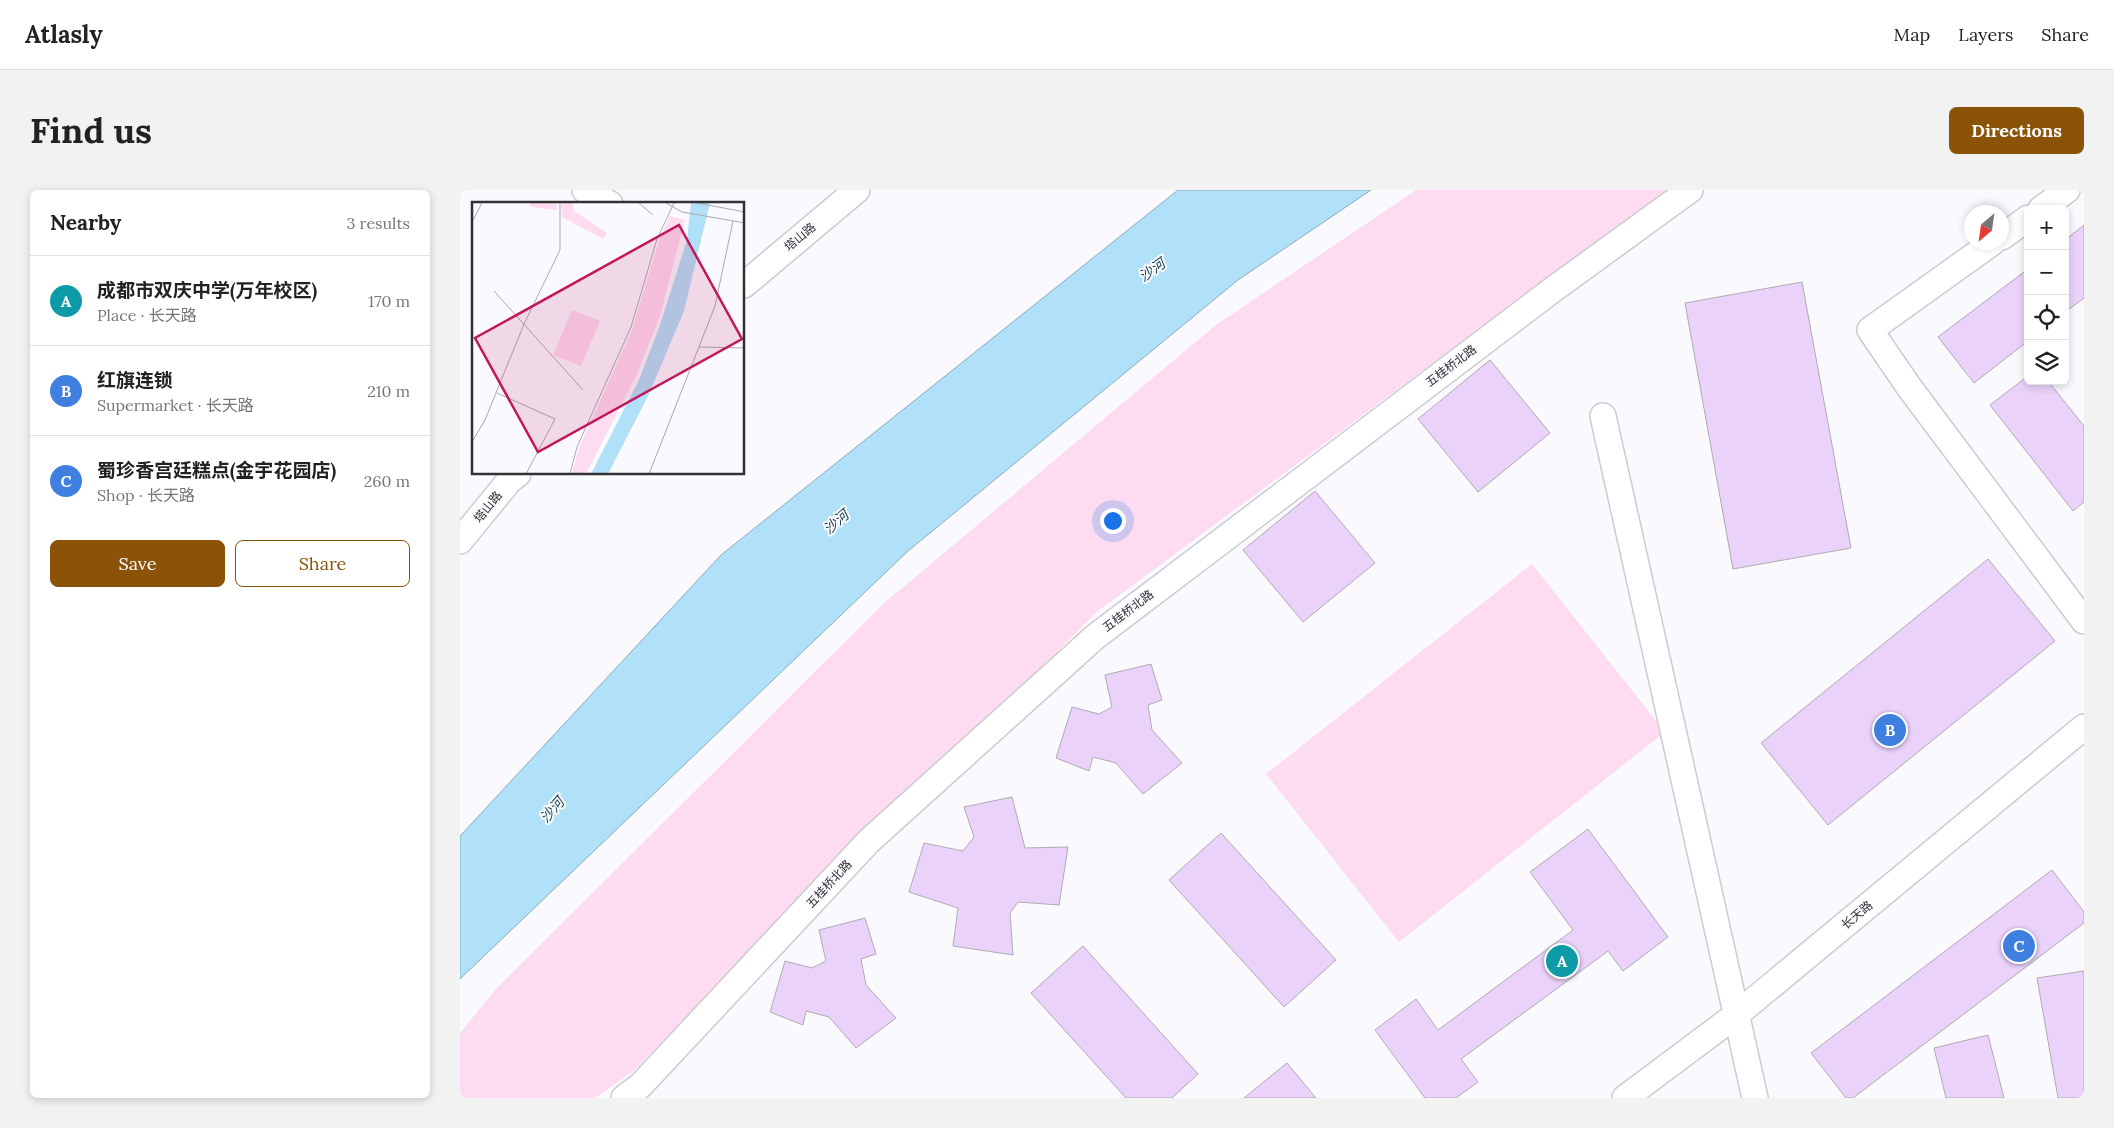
<!DOCTYPE html>
<meta charset="utf-8">
<style>
:root{--surface:#fff;--page:#f2f2f2;--text:#222;--muted:#767676;--line:#e0e0e0;--accent:#8b5307}
body{margin:0;font-family:Lora,"Noto Sans SC",serif;background:var(--page);color:var(--text)}
.controls{position:absolute;right:15px;top:15px;display:grid;overflow:hidden;border-radius:8px;box-shadow:0 2px 8px #0003}
.controls button{width:45px;height:45px;display:grid;place-items:center;padding:0;border:0;border-bottom:1px solid var(--line);background:var(--surface);color:var(--text);font:25px sans-serif}
.compass{position:absolute;left:1504px;top:15px;width:45px;height:45px;border-radius:50%;background:var(--surface);box-shadow:0 2px 8px #0003;rotate:209deg}
.you{position:absolute;left:652px;top:330px;width:18px;height:18px;margin:-12px;border:4px solid #fff;border-radius:50%;background:#1a73e8;box-shadow:0 0 0 8px #1a73e833}
.badge{display:grid;place-items:center;width:32px;height:32px;border-radius:50%;background:var(--accent);color:#fff;font-size:16px;font-weight:700}
.pin{position:absolute;translate:-50% -50%;border:2px solid #fff;box-shadow:0 1px 5px #0006}
.list{margin:0;padding:0;list-style:none}
h2{display:flex;justify-content:space-between;align-items:center;height:65px;margin:0;padding:0 20px;font-size:21px}
h2 small{font-size:16px;font-weight:400;color:var(--muted)}
.list li{display:grid;grid-template-columns:32px 1fr auto;gap:15px;align-items:center;box-sizing:border-box;height:90px;padding:0 20px;border-top:1px solid var(--line)}
.list b{display:block;font-size:19px;white-space:nowrap}
.list p{margin:0;font-size:16px;white-space:nowrap;color:var(--muted)}
.list em{font-size:16px;font-style:normal;color:var(--muted)}
.actions{display:flex;gap:10px;padding:15px 20px}
.actions a{flex:1;padding:11px 0;border:1px solid var(--accent);border-radius:8px;text-align:center;font-size:18px;color:var(--accent)}
.actions .main{background:var(--accent);color:#fff}
.icon{flex:none;width:28px;height:28px;fill:none;stroke:currentColor;stroke-width:2;stroke-linecap:round;stroke-linejoin:round}
.map{position:relative;flex:none;width:1624px;height:908px;overflow:hidden;border-radius:8px}
header{display:flex;align-items:center;gap:30px;box-sizing:border-box;height:70px;padding:0 25px;background:var(--surface);border-bottom:1px solid var(--line)}
header strong{font-size:24px}
nav{display:flex;gap:28px;margin-inline-start:auto;font-size:18px}
.intro{display:flex;align-items:center;justify-content:space-between;box-sizing:border-box;height:120px;padding:0 30px}
h1{margin:0;font-size:35px}
.button{padding:12px 22px;border-radius:8px;background:var(--accent);color:#fff;font-size:18px;font-weight:700}
main{display:flex;gap:30px;padding:0 30px}
aside{flex:1;background:var(--surface);border-radius:8px;box-shadow:0 2px 8px #0003}
.map>svg:first-child{display:block}
</style>
<header>
<strong>Atlasly</strong>
<nav><a>Map</a><a>Layers</a><a>Share</a></nav>
</header>
<div class="intro"><h1>Find us</h1><a class="button">Directions</a></div>
<main>
<aside>
<h2>Nearby<small>3 results</small></h2>
<ul class="list">
<li><span class="badge" style="background:#0f9aa8">A</span><div><b>成都市双庆中学(万年校区)</b><p>Place · 长天路</p></div><em>170 m</em></li>
<li><span class="badge" style="background:#3f7fe0">B</span><div><b>红旗连锁</b><p>Supermarket · 长天路</p></div><em>210 m</em></li>
<li><span class="badge" style="background:#3f7fe0">C</span><div><b>蜀珍香宫廷糕点(金宇花园店)</b><p>Shop · 长天路</p></div><em>260 m</em></li>
</ul>
<div class="actions"><a class="main">Save</a><a>Share</a></div>
</aside>
<div class="map">
<svg width="1624" height="908" viewBox="0 0 1624 908">
<rect width="100%" height="100%" fill="#fafafe"/>
<g fill="#fddbf0">
<polygon points="956,0 1207,0 638,421 172,882 135,908 0,908 0,843 36,799 423,414 756,135"/>
<polygon points="1072,374 1205,542 939,752 806,584"/>
</g>
<polygon fill="#b0e1f8" stroke="#8aacbe" points="718,0 911,0 778,90 448,361 0,789 0,646 261,365"/>
<g fill="#ebd2fa" stroke="#afabb1">
<polygon points="1624,35 1624,108 1605,122 1605,50"/>
<polygon points="1568,79 1568,151 1514,193 1478,147"/>
<polygon points="1342,92 1391,358 1273,379 1225,113"/>
<polygon points="1030,170 1090,243 1018,302 958,229"/>
<polygon points="1568,186 1568,191 1588,191 1624,236 1624,312 1613,321 1530,215"/>
<polygon points="855,301 915,373 843,432 783,360"/>
<polygon points="1528,369 1595,451 1368,635 1301,553"/>
<polygon points="691,474 702,510 688,515 692,540 722,573 683,604 656,573 633,567 629,581 596,568 612,517 639,524 652,517 645,485"/>
<polygon points="552,607 565,658 608,657 599,715 558,712 550,723 553,765 493,756 498,718 449,702 464,653 503,661 514,647 504,617"/>
<polygon points="1128,639 1208,747 1163,781 1148,761 1001,869 1018,892 996,908 965,908 915,840 956,809 978,840 1113,740 1070,682"/>
<polygon points="761,643 876,770 824,817 709,690"/>
<polygon points="1592,680 1624,722 1624,733 1393,908 1386,908 1351,863"/>
<polygon points="405,728 416,764 401,769 406,795 436,828 396,858 369,827 346,821 343,835 310,822 325,771 352,778 366,771 359,740"/>
<polygon points="623,756 738,884 712,908 666,908 571,803"/>
<polygon points="1624,781 1624,908 1598,908 1577,788"/>
<polygon points="1528,845 1544,908 1486,908 1474,858"/>
<polygon points="827,873 856,908 784,908"/>
</g>
<g fill="none" stroke-linecap="round" stroke-linejoin="round">
<defs>
<g id="minor">
<polyline points="125,0 150,14"/>
<polyline points="1581,19 1607,0"/>
<polyline points="1542,47 1568,28"/>
<polyline points="1533,52 1410,140 1449,197 1624,431"/>
<polyline points="284,95 397,0"/>
<polyline points="1143,226 1295,908"/>
<polyline points="0,351 49,291 58,284"/>
<polyline points="164,908 180,896 409,651 635,447 1091,101 1230,0"/>
<polyline points="1165,908 1276,825 1624,537"/>
</g>
</defs>
<use href="#minor" stroke="#cbcbd2" stroke-width="28"/>
<use href="#minor" stroke="#fff" stroke-width="25"/>
</g>
<g text-anchor="middle" stroke-width="4" stroke-linejoin="round" paint-order="stroke">
<g font-size="12" fill="#323235" stroke="#fafafe">
<text transform="translate(340 47) rotate(-40)" y="4">塔山路</text>
<text transform="translate(991 176) rotate(-37)" y="4">五桂桥北路</text>
<text transform="translate(28 317) rotate(-51)" y="4">塔山路</text>
<text transform="translate(668 421) rotate(-37)" y="4">五桂桥北路</text>
<text transform="translate(369 694) rotate(-47)" y="4">五桂桥北路</text>
<text transform="translate(1397 725) rotate(-40)" y="4">长天路</text>
</g>
<g font-size="14" font-style="italic" fill="#1b4151" stroke="#fafafe">
<text transform="translate(692 80) rotate(-36)" y="5">沙河</text>
<text transform="translate(376 332) rotate(-41)" y="5">沙河</text>
<text transform="translate(92 620) rotate(-49)" y="5">沙河</text>
</g>
</g>
<g transform="translate(12 12)">
<rect width="272" height="272" fill="#fafafe"/>
<path d="M58 1H84L85 8 58 5ZM89 1H101L102 9 135 31 131 37 90 15ZM198 14 213 18 188 114 165 172 114 272H100L107 246 160 128 187 38ZM100 108 128 119 109 164 81 153Z" fill="#fddbf0"/>
<path d="M219 1H238L212 109 177 192 136 272H119L166 180 188 123 215 38Z" fill="#b0e1f8"/>
<path fill="none" stroke="#aaaaae" stroke-width="1" d="M167 1 181 13M194 1 210 10 273 21M225 1 273 10M0 20 10 1M22 89 111 188M227 145 273 146M25 191 83 217 54 272M0 240 13 218 52 122 88 48V1M98 272 105 245 159 125 185 37 202 1M177 272 243 104 261 19"/>
<path fill="#c2185b" fill-opacity="0.15" stroke="#c2185b" stroke-width="2.5" d="M207 23 270 137 66 250 3 136Z"/>
<rect width="272" height="272" fill="none" stroke="#323235" stroke-width="2.5"/>
</g>
</svg>
<div class="controls">
<button>+</button>
<button>−</button>
<button><svg class="icon" aria-label="locate" viewBox="0 0 24 24"><circle cx="12" cy="12" r="6"/><path d="M12 2v4M12 18v4M2 12h4M18 12h4"/></svg></button>
<button><svg class="icon" aria-label="layers" viewBox="0 0 24 24"><path d="M12 4l9 5-9 5-9-5zM3 14l9 5 9-5"/></svg></button>
</div>
<svg class="compass" viewBox="-18 -18 36 36"><path d="M0-13l5 13h-10z" fill="#e53935"/><path d="M0 13l5-13h-10z" fill="#767676"/></svg>
<div class="you"></div>
<div class="pin badge" style="left:1102px;top:771px;background:#0f9aa8">A</div>
<div class="pin badge" style="left:1430px;top:540px;background:#3f7fe0">B</div>
<div class="pin badge" style="left:1559px;top:756px;background:#3f7fe0">C</div>
</div>
</main>
